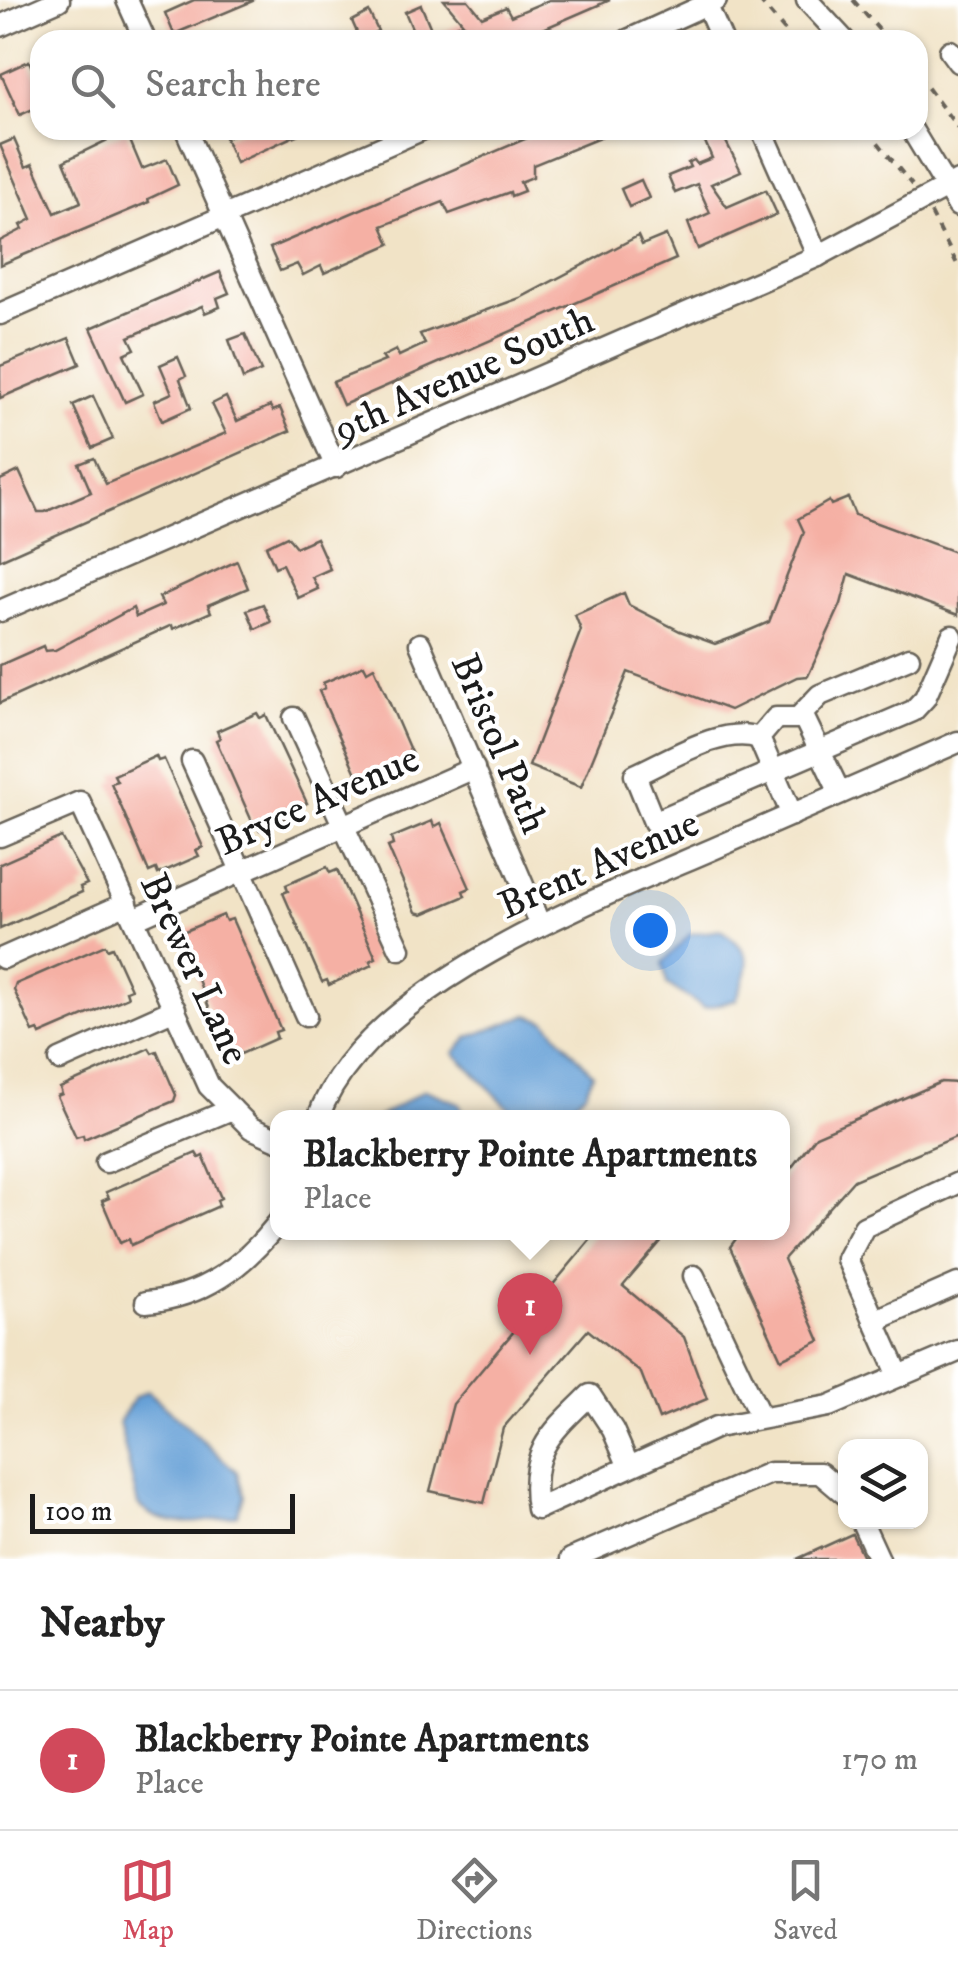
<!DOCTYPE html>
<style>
:root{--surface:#fff;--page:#f6f6f6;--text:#222;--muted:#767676;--line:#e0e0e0;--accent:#d1495b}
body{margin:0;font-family:"IM FELL DW Pica",serif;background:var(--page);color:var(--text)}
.controls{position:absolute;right:30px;bottom:30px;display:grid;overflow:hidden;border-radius:20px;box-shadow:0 2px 8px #0004}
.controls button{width:90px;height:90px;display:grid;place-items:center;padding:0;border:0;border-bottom:2px solid var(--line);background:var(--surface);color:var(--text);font:50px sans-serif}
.scale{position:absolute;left:30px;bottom:25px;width:265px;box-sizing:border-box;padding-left:10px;border:5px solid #1c1c1c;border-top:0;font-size:28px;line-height:35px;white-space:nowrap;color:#1c1c1c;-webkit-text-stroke:8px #fff;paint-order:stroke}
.you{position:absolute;left:650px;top:930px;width:35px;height:35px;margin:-25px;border:8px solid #fff;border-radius:50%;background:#1a73e8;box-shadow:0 0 0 15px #1a73e833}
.badge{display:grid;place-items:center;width:65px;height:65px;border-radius:50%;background:var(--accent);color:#fff;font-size:32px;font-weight:700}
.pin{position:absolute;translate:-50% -82px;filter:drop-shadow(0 2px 5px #0008)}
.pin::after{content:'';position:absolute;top:52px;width:35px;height:30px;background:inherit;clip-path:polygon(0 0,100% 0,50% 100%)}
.popup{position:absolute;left:270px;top:1110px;width:520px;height:130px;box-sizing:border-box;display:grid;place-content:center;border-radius:20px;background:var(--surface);filter:drop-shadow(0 2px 8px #0005);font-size:32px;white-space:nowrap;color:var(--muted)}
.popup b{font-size:38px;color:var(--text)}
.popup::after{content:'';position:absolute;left:50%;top:100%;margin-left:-20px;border:20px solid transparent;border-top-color:var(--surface)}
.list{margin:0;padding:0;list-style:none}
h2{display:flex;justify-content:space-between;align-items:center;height:130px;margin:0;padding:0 40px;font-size:42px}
h2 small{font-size:32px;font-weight:400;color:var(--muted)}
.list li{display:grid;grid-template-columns:65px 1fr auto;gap:30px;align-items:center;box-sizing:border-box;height:140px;padding:0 40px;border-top:2px solid var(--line)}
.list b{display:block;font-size:38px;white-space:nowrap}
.list p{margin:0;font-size:32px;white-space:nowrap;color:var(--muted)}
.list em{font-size:32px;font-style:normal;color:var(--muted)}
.icon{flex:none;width:55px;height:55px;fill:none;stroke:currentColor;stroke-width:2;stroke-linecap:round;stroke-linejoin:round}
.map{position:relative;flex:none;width:958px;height:1559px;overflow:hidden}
.search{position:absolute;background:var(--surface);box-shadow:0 2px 8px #0004;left:30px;right:30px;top:30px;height:110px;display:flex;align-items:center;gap:25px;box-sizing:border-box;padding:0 35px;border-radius:30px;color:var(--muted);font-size:38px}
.sheet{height:270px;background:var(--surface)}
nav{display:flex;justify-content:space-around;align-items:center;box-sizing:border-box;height:140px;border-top:2px solid var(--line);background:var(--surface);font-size:28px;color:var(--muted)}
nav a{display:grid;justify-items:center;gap:5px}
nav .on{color:var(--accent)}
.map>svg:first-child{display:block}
</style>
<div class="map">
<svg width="958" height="1559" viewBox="0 0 958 1559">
<rect width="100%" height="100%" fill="#fff"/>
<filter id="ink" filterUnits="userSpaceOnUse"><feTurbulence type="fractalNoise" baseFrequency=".01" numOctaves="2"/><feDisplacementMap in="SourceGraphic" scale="20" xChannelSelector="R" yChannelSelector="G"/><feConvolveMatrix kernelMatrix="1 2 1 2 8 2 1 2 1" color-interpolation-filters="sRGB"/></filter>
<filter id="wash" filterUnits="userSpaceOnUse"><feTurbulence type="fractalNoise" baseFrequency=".0048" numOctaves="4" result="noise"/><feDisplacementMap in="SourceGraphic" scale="40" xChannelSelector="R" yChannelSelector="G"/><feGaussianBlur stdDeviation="2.25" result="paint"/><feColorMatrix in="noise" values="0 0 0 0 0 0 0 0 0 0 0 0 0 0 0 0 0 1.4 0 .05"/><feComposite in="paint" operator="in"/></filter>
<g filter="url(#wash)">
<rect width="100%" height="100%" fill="#f1e3c6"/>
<g fill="#67a1d7" stroke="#425e7a" stroke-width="2.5">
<path d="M722 930C756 957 751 962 736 1000L704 1008 667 984 663 963 690 934Z"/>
<polygon points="528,1015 546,1021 593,1074 586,1092 557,1117 518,1117 454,1053 469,1037"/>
<polygon points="425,1090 459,1103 465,1117 379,1117"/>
<path d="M148 1391 237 1472 244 1496 237 1515C205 1523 164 1531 138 1505L119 1422 135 1397Z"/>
</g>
<g id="blocks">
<g fill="#f5b0a4">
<polygon points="194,0 253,0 253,1 174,34 165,13"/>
<polygon points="444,0 468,0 482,17 506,7 511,16 549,0 610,0 518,40 417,40 405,12 421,5 434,36 463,23"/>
<polygon points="369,12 378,31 360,39 352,21"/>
<polygon points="29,61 40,85 40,106 20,115 1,74"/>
<polygon points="243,130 307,130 236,163 225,138"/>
<polygon points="546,130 619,130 533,165 533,177 520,182 524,191 511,196 510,192 449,214 443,202 382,226 390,244 324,273 321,266 303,275 297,264 280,271 270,248"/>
<polygon points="700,130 720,130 741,171 711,184 727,207 766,190 777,214 698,249 688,223 710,213 697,184 675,193 668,176 690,167 688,163 694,160 697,164 712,158"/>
<polygon points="126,131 142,169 167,159 178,185 148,199 149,202 0,265 0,241 23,229 21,225 32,219 0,145 14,139 26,167 33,164 55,213 81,202 64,161"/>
<polygon points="641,180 649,198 629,207 621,189"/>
<polygon points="666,235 676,259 343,405 333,382 385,361 382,357 396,350 399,356 425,344 420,334 520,298 638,236 642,245"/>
<polygon points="220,272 229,293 217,298 220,307 205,313 202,306 129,337 135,349 124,354 143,394 125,402 91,328"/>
<polygon points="245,334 261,371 243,379 229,340"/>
<polygon points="69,338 80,364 0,398 0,366"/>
<polygon points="178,357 186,376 180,379 191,408 162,421 154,401 172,393 160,365"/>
<polygon points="93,396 113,439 92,448 73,405"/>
<polygon points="226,397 237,421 270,406 273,411 280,408 290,431 0,560 0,480 19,471 38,512 45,512 91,492 79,464 94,458 106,484 226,433 212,404"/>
<polygon points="848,498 855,515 958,553 958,615 849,574 841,604 808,676 797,677 730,710 628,672 581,787 529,766 581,630 575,615 624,593 629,605 680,631 715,644 734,637 769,622 804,532 798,519 829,501 831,505"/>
<polygon points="287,536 296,547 316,538 330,569 312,577 318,589 298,598 282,564 275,567 266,546"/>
<polygon points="237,561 248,588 208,605 211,612 173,629 172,625 0,703 0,665 43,646 45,651 55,650 133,608 136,617 163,605 159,597"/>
<polygon points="263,604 271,622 255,629 247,610"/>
<polygon points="364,665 367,671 374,667 413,757 406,760 408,765 365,784 363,778 359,780 319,691 325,688 323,683"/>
<polygon points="257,713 260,718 266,715 307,803 300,806 302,810 260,830 254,826 216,740 220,738 217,731"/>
<polygon points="156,756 158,761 164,759 203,847 196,850 199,856 158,874 156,869 149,872 111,783 117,781 114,775"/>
<polygon points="432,821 434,827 441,823 470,888 463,891 465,896 423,914 416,912 388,847 393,845 391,838"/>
<polygon points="61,837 87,884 80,887 82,892 0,929 0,864"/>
<polygon points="327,867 330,873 337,870 376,958 370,961 372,965 329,985 327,980 322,982 283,893 288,891 286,885"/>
<polygon points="223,915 226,921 232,919 281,1030 275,1032 277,1038 234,1057 232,1050 226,1052 180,933"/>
<polygon points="105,945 107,949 112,947 131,989 126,991 128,997 40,1035 38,1030 33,1032 14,990 16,984"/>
<polygon points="149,1048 152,1053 157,1051 176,1095 174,1101 84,1139 83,1135 76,1137 57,1096 62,1094 60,1088"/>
<polygon points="941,1082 958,1083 958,1136 854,1180 784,1259 820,1341 781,1359 730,1247 741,1232 782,1232 782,1180 816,1136"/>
<polygon points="196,1153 199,1158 203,1156 221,1198 217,1200 219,1206 131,1245 129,1239 120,1243 102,1201 109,1198 106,1192"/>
<polygon points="597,1232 653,1232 662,1240 623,1286 684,1337 707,1399 659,1419 641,1373 588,1330 503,1428 484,1503 430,1491 453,1404"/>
<polygon points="852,1534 864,1559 797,1559"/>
</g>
</g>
</g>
<g filter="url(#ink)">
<use href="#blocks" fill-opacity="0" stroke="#676258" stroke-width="2.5"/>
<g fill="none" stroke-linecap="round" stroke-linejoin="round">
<defs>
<g id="minor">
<polyline points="127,0 145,40"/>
<polyline points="807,0 844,40"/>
<polyline points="707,6 722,40"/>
<polyline points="0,26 59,0"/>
<polyline points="628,40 716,0"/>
<polyline points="950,51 958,62"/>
<polyline points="186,130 336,467"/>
<polyline points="762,130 818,256"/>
<polyline points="912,130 958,206"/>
<polyline points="0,314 421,130"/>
<polyline points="0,611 818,256 958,181"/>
<polyline points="420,644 540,925"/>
<polyline points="799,717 820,695 909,658"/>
<polyline points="294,718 400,949"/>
<path d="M759 738C722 725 669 760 635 775L654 822 913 711 925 698 952 636"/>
<polyline points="192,761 306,1016"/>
<polyline points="792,815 759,738 776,718 804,718 840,793"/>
<polyline points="0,836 80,802 209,1086 251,1128 278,1140"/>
<polyline points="134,919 474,768"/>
<polyline points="3,958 127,903"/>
<polyline points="60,1060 175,1009"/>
<path d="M318 1118C364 987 595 900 713 849 795 813 876 778 958 742"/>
<polyline points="106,1162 232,1109"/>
<polyline points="694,1276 760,1416"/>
<path d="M146 1302C203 1297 243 1267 278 1223"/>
<polyline points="874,1321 958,1284"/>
<polyline points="899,1376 847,1259 864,1227 958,1183"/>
<path d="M629 1467 613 1430 590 1395C551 1433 528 1451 537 1509L717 1427 829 1406 958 1351"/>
<polyline points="862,1522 879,1559"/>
<polyline points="571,1559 770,1473 820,1473 846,1495"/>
</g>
</defs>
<use href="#minor" stroke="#676258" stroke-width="25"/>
<g stroke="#676258" stroke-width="4" stroke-dasharray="8 8" stroke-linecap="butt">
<polyline points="759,0 793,40"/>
<polyline points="853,0 888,40"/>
<polyline points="918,75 958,128"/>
<polyline points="868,130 912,185"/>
<polyline points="931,213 958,266"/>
</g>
<use href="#minor" stroke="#fff" stroke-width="20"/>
</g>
</g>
<g text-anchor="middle" stroke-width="8" stroke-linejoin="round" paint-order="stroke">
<g font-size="40" fill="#1c1c1c" stroke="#fff">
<text transform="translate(463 373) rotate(-24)" y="14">9th Avenue South</text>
<text transform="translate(501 743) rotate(67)" y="14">Bristol Path</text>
<text transform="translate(317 799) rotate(-24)" y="14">Bryce Avenue</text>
<text transform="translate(598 863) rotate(-24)" y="14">Brent Avenue</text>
<text transform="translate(196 968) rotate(65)" y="14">Brewer Lane</text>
</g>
</g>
</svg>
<div class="controls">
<button><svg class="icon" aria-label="layers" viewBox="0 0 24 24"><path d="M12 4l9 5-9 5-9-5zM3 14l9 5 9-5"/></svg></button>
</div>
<div class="scale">100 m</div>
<div class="you"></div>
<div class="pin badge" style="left:530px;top:1355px">1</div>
<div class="popup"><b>Blackberry Pointe Apartments</b>Place</div>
<div class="search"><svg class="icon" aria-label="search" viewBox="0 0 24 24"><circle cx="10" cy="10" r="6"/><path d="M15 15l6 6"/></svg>Search here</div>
</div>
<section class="sheet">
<h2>Nearby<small></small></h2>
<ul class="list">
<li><span class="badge">1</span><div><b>Blackberry Pointe Apartments</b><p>Place</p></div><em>170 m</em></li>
</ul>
</section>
<nav>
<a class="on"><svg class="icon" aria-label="map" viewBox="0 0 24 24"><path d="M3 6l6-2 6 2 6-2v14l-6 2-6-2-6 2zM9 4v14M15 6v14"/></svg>Map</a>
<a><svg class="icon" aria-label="directions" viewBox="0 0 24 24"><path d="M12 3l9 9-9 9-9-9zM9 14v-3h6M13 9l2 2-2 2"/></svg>Directions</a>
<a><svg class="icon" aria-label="saved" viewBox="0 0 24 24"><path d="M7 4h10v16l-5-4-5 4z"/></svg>Saved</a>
</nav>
